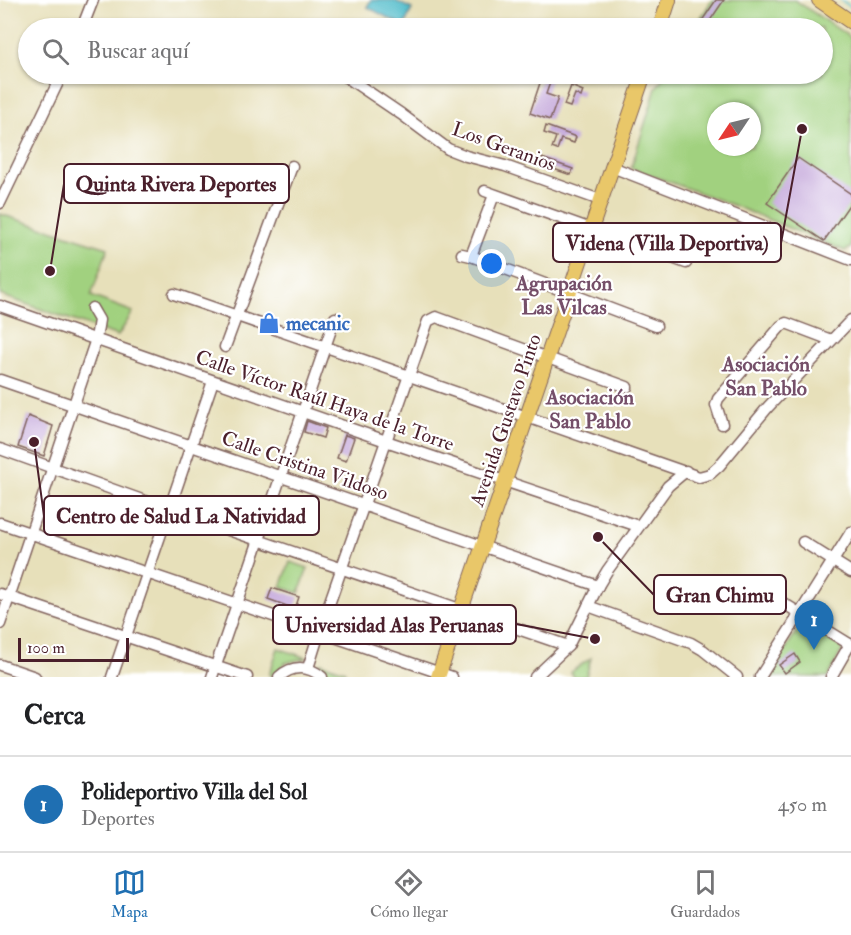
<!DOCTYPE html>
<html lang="es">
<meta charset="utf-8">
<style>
:root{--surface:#fff;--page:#f2f2f2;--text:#202124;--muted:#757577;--line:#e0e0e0;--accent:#1f6fb2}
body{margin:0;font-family:"IM FELL Double Pica",serif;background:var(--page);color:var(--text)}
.compass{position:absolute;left:707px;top:102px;width:54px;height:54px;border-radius:50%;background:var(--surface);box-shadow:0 2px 4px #0004;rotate:235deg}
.scale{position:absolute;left:18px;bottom:15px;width:111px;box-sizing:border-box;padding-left:6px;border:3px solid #4a1f2b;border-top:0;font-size:16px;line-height:21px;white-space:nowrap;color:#4a1f2b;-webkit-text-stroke:4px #fff;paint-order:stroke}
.you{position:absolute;left:492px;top:264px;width:21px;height:21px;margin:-15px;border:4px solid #fff;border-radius:50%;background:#1a73e8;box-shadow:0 0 0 9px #1a73e833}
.badge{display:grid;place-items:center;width:39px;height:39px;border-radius:50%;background:var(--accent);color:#fff;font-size:20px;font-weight:700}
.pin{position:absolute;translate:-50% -50px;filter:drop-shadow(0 2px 3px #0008)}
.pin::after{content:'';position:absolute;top:32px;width:21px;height:18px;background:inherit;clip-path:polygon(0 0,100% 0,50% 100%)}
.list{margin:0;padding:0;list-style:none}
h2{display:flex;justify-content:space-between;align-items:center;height:78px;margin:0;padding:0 24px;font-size:26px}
h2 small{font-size:20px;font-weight:400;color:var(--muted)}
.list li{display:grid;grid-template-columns:39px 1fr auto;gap:18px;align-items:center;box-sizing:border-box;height:96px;padding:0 24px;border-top:2px solid var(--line)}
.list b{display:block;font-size:22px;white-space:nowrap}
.list p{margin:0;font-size:20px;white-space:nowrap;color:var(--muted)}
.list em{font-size:20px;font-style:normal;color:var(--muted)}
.icon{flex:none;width:33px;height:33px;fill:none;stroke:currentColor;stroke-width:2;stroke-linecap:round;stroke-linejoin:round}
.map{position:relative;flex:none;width:851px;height:677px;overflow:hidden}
.search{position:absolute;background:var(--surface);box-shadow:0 2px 4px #0004;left:18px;right:18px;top:18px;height:66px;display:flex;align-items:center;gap:15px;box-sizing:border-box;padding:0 21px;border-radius:33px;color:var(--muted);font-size:22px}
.sheet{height:174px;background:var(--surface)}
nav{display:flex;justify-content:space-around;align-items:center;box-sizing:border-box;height:84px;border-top:2px solid var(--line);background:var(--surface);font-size:16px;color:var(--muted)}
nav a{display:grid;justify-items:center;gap:3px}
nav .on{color:var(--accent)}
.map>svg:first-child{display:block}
</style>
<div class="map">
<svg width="851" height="677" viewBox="0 0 851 677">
<rect width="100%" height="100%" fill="#fff"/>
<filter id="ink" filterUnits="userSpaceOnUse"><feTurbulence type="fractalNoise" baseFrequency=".0167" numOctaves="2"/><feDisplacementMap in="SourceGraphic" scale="12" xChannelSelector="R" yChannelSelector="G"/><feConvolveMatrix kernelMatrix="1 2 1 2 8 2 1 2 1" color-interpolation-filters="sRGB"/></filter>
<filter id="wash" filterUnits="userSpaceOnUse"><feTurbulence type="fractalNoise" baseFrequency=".008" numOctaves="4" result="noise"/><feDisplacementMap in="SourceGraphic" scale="24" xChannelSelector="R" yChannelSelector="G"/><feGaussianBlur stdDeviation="1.35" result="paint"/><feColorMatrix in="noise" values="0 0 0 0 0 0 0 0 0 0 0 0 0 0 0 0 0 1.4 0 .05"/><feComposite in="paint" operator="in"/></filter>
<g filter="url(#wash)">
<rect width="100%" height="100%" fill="#e7e0ba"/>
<g fill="#a1d17f" stroke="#767855" stroke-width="1.5" fill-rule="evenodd">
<path d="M712 0H795L851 38V248L845 251 725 202 631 168 656 88 665 74H822V28H694ZM716 111H752V147H716Z"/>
<polygon points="0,214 108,248 91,296 133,312 118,336 0,295"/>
<polygon points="290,562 308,568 299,593 281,587"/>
<polygon points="804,625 843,648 828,677 768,677 800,626"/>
<polygon points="278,648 307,658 285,663 272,676 269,675"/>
<polygon points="591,658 586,677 574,677 571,672"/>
<polygon points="321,663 345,671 343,677 331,677 319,664"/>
</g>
<polygon fill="#4fbcca" stroke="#4c6e7a" stroke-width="1.5" points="371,0 394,0 412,9 404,26 367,7"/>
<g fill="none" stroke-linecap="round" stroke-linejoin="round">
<polyline stroke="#4fbcca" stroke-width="2" points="841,0 851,7"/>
</g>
<g id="blocks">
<g fill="#c5a9db">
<polygon points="716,0 724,0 705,28 697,28"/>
<polygon points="543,74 553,74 546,94 558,98 550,120 530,113"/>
<polygon points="571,86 583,91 581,97 575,94 570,107 564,105"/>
<polygon points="546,126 576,137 574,143 561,139 557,150 552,148 556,137 544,133"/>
<polygon points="542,158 573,169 571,175 539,164"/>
<polygon points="798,158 851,194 851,202 824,241 767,203"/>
<polygon points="28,416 53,426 44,456 18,447"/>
<polygon points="307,421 326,428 323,438 304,432"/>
<polygon points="345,435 354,438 346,461 337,458"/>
<polygon points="272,588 299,597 295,609 268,599"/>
<polygon points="795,654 800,662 785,673 779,665"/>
</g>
</g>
</g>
<g filter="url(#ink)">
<use href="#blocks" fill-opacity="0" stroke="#81635d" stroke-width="1.5"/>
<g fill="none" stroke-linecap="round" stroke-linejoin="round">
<defs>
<g id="minor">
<polyline points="82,28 93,0"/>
<polyline points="342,74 401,114 448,149 466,156 505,166 600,200"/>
<polyline points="612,167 851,260"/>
<polyline points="485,191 686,263"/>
<polyline points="0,203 62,74"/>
<polyline points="462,254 471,256 656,326"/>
<polyline points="471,256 494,195"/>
<polyline points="174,294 699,477 710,474 719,466 768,407 851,320"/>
<polyline points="0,306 386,441 638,526"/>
<polyline points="225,347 292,166"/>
<polyline points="0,380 598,586"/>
<polyline points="722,424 716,405 718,399 781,326 786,323 831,340"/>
<polyline points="0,449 170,510 568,646"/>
<polyline points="0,523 452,677"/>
<polyline points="803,542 851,572"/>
<polyline points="762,590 851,645"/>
<polyline points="0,594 247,677"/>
<polyline points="588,606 691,643 703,650 737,677"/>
<polyline points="0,624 96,339 99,320 92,308"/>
<polyline points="0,665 35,677"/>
<polyline points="308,668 319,633 428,321 436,317 627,387"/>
<polyline points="112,677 213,381"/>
<polyline points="212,677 335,318"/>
<path d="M279 677C292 665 308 665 322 677"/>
<polyline points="535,677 568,646 598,586 607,571 668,486 686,471"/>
<polyline points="760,677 851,532"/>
<polyline points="831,677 850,644"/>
</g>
<g id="major">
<polyline points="819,0 851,22"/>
<polyline points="660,28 669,0"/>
<polyline points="438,677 644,74"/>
</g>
</defs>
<use href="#minor" stroke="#81635d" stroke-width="13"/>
<use href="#major" stroke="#81635d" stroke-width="16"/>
<use href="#minor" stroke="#fff" stroke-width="10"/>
<use href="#major" stroke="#e9c769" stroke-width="14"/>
</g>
</g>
<defs>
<symbol id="shop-bare" viewBox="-9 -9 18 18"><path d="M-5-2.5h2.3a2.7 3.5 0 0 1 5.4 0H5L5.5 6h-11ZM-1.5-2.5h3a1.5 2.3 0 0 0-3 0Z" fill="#3f7fe0" stroke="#fff" stroke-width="2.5" paint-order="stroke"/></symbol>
</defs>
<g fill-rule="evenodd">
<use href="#shop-bare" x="254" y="308" width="30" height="30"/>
</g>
<g text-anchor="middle" stroke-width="4.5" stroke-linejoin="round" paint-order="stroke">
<g font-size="20" fill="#4a1f2b" stroke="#fff">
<text transform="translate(504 146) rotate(20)" y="7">Los Geranios</text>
<text transform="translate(325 400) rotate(19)" y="7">Calle Víctor Raúl Haya de la Torre</text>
<text transform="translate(505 420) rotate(-71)" y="7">Avenida Gustavo Pinto</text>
<text transform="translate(305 465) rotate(19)" y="7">Calle Cristina Vildoso</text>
</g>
<g font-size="20" font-weight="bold" fill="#366cbe" stroke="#fff" text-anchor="start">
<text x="286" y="330">mecanic</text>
</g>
<g font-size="21" font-weight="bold" fill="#754f69" stroke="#fff">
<text x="564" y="290">Agrupación<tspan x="564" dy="24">Las Vilcas</tspan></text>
<text x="766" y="371">Asociación<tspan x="766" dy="24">San Pablo</tspan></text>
<text x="590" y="404">Asociación<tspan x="590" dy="24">San Pablo</tspan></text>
</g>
</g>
<path fill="none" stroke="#4a1f2b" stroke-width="2" d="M50 271L64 184M802 129L781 243M34 442L44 516M598 537L654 595M595 639L516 624"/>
<g fill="#4a1f2b" stroke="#fff" stroke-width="2">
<circle cx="50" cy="271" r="6"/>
<circle cx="802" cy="129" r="6"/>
<circle cx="34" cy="442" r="6"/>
<circle cx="598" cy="537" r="6"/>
<circle cx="595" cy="639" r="6"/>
</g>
<g fill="#fff" stroke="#4a1f2b" stroke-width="2">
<rect x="64" y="164" width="225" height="39" rx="6"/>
<rect x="553" y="223" width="228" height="39" rx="6"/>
<rect x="44" y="496" width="275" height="39" rx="6"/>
<rect x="654" y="575" width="132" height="39" rx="6"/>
<rect x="273" y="605" width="243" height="39" rx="6"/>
</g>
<g font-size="21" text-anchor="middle" font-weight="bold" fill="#4a1f2b">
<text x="176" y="191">Quinta Rivera Deportes</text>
<text x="667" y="250">Videna (Villa Deportiva)</text>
<text x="181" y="523">Centro de Salud La Natividad</text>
<text x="720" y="602">Gran Chimu</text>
<text x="394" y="632">Universidad Alas Peruanas</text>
</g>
</svg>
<svg class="compass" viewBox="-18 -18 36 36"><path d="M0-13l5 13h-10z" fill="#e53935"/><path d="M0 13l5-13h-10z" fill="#757577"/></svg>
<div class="scale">100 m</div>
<div class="you"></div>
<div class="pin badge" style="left:814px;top:650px">1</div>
<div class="search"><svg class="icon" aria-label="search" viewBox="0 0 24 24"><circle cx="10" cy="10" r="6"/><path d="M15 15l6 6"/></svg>Buscar aquí</div>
</div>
<section class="sheet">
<h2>Cerca<small></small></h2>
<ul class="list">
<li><span class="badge">1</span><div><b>Polideportivo Villa del Sol</b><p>Deportes</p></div><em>450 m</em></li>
</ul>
</section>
<nav>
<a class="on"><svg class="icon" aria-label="map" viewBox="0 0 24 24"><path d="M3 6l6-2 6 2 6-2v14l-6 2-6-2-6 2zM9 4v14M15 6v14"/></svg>Mapa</a>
<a><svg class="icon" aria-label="directions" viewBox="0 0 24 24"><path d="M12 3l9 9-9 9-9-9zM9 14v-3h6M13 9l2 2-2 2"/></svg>Cómo llegar</a>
<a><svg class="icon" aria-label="saved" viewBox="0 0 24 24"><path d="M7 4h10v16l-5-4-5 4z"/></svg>Guardados</a>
</nav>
